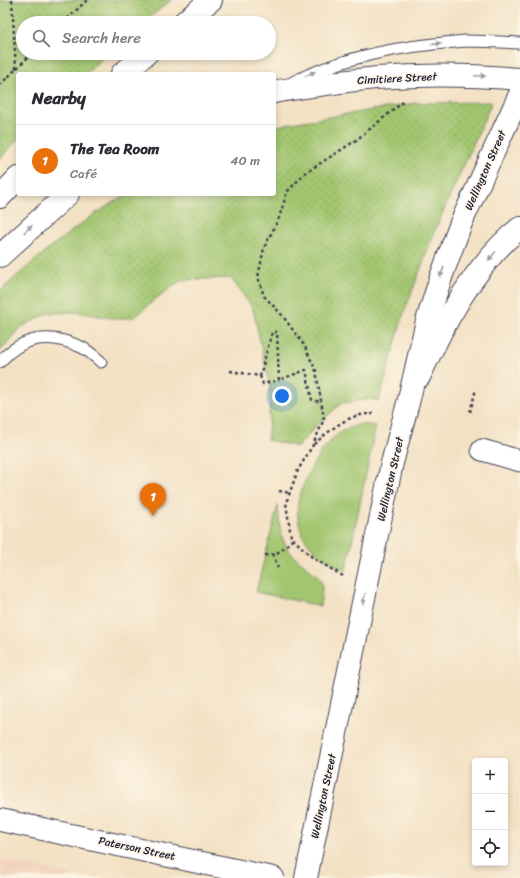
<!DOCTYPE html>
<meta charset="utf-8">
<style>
:root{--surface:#fff;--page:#f7f7f7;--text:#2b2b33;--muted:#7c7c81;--line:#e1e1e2;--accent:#0f766e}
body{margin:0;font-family:Sriracha,sans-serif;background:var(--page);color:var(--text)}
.controls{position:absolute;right:12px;bottom:12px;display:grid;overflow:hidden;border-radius:4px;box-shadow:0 2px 6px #0003}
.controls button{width:36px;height:36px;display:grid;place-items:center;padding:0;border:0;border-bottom:1px solid var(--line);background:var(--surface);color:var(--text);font:20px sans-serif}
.you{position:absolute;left:282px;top:396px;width:14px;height:14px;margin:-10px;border:3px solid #fff;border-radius:50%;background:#1a73e8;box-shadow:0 0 0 6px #1a73e833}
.badge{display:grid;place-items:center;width:26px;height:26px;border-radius:50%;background:var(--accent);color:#fff;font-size:13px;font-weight:700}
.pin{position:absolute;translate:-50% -33px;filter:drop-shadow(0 1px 2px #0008)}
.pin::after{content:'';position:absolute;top:21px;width:14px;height:12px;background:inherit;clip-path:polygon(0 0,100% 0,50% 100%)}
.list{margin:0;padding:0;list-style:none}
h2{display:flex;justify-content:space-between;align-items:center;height:52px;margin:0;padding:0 16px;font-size:17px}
h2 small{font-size:13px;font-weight:400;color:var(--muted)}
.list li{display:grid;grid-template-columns:26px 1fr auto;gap:12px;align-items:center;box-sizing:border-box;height:72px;padding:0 16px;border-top:1px solid var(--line)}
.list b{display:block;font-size:15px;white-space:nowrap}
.list p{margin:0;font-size:13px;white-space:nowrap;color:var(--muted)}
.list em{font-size:13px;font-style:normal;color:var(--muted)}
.icon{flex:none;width:22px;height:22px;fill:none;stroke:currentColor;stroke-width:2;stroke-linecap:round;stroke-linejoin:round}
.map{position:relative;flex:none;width:520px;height:878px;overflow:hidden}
.search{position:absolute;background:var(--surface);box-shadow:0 2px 6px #0003;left:16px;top:16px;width:260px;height:44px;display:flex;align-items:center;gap:10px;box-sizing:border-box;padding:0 14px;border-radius:22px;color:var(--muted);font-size:15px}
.panel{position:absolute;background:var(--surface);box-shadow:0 2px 6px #0003;left:16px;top:72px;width:260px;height:124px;border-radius:4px}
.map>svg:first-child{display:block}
</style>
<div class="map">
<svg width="520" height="878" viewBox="0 0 520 878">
<defs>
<pattern id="park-dots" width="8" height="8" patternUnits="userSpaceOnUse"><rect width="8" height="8" fill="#a2c670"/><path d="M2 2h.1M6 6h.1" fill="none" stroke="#8baa62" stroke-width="1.8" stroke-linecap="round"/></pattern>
</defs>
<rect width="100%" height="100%" fill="#fcf5e5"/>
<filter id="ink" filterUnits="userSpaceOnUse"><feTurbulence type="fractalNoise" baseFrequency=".025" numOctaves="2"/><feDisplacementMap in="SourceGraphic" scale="8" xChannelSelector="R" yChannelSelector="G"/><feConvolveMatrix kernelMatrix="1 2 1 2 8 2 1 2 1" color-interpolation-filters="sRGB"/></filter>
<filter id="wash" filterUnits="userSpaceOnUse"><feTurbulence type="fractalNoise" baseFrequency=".012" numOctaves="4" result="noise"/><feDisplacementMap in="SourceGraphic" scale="16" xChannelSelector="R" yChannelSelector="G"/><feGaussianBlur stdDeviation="0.9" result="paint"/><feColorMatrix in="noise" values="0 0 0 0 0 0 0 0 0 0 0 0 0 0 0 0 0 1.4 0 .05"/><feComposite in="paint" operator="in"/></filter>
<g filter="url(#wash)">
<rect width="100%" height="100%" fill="#f3e1c4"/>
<polygon fill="#f2d4be" points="0,859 85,878 0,878"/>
<g fill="#a2c670" stroke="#627456">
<path d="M361 424 376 426 346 571C330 562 313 553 304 537 298 526 296 510 299 498 306 474 323 441 346 429 351 427 356 426 361 424Z"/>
<path d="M278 505C279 521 279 538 290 552 296 559 319 575 321 581 323 588 321 598 320 606L256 592Z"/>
</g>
<g fill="url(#park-dots)" stroke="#627456">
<polygon points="0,0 171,0 143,23 23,23 23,53 108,53 86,74 18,74 18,139 0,159"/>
<path d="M492 102 435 230 404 313 379 401 371 399 342 403 315 427 298 447 267 440 269 421 270 387 253 309 231 278 182 280 158 297 135 317 118 319 76 312 49 313 21 327 0 351V291C39 256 81 220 127 194H274V128L285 124 416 103Z"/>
</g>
</g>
<g filter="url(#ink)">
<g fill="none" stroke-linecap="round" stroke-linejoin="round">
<defs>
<g id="service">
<path d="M293 82C337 60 386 49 434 44 444 43 455 42 465 41 483 41 502 42 520 43"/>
<path d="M0 362C22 336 51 333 81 347 88 350 95 357 101 362"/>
</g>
<polyline id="minor" points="482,450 520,461"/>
<polyline id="tertiary" points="0,820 273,878"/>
<g id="secondary">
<path d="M274 92C287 89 300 88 313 86 382 74 451 73 520 79"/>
<polyline points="0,256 68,194"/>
<path d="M419 377C442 326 476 262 520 228"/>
</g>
<g id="trunk">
<polyline points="183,23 211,0"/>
<polyline points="122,74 147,53"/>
<polyline points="0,197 18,178"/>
<polyline points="306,878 392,463 409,399 427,321 441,277 461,223 520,94"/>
</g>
</defs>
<use href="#service" stroke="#413f50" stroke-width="13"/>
<use href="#minor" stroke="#413f50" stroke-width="23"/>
<use href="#tertiary" stroke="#413f50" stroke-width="24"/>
<use href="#secondary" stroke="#413f50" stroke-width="24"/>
<use href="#trunk" stroke="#413f50" stroke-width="24"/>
<g stroke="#413f50" stroke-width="2.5" stroke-dasharray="3 3" stroke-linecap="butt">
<polyline points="12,0 16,69"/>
<polyline points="63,23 87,0"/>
<polyline points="0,85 32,53"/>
<polyline points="230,371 260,376 272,332 277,332 279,380 306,370 312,400 321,402"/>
<polyline points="260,376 263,384 279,380"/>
<polyline points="470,412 476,389"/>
<path d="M314 444C331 430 348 413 373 414"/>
<polyline points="279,491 290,493"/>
<polyline points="273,554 278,568"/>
<path d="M265 555C278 556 285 547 293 539"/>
<polyline points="343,576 313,558 291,537 286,503 298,470 313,445 324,419 316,371 304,345 282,315 264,296 258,277 264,248 279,218 287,192 305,173 355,141 403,102"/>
</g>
<use href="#service" stroke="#fff" stroke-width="11"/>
<use href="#minor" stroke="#fff" stroke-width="21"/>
<use href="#tertiary" stroke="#fff" stroke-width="22"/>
<use href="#secondary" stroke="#fff" stroke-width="22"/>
<use href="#trunk" stroke="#fff" stroke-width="22"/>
</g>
<defs><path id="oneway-solid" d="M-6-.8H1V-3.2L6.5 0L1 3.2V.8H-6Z"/></defs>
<g fill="#9c9ca7">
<use href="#oneway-solid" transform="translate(436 44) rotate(-6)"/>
<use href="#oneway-solid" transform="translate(310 74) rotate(-24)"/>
<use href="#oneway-solid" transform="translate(480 76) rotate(3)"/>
<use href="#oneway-solid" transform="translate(28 229) rotate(-44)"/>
<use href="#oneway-solid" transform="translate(492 256) rotate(130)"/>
<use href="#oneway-solid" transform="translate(442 272) rotate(111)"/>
<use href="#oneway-solid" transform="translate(364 599) rotate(102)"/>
</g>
</g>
<g text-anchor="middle" stroke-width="3" stroke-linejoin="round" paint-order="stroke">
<g font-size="11" fill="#22223b" stroke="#fcf5e5">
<text transform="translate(397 78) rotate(-3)" y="4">Cimitiere Street</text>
<text transform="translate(485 170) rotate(-66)" y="4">Wellington Street</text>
<text transform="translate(390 479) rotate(-77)" y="4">Wellington Street</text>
<text transform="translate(323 796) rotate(-78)" y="4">Wellington Street</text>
<text transform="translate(137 848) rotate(12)" y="4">Paterson Street</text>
</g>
</g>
</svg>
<div class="controls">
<button>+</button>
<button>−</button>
<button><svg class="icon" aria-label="locate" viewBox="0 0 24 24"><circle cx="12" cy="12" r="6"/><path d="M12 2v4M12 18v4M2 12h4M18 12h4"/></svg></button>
</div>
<div class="you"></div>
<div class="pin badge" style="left:153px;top:516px;background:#e8710a">1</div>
<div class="search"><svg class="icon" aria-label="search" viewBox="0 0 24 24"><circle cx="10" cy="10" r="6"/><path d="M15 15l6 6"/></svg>Search here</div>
<section class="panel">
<h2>Nearby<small></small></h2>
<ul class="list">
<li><span class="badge" style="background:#e8710a">1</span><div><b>The Tea Room</b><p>Café</p></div><em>40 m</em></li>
</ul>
</section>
</div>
